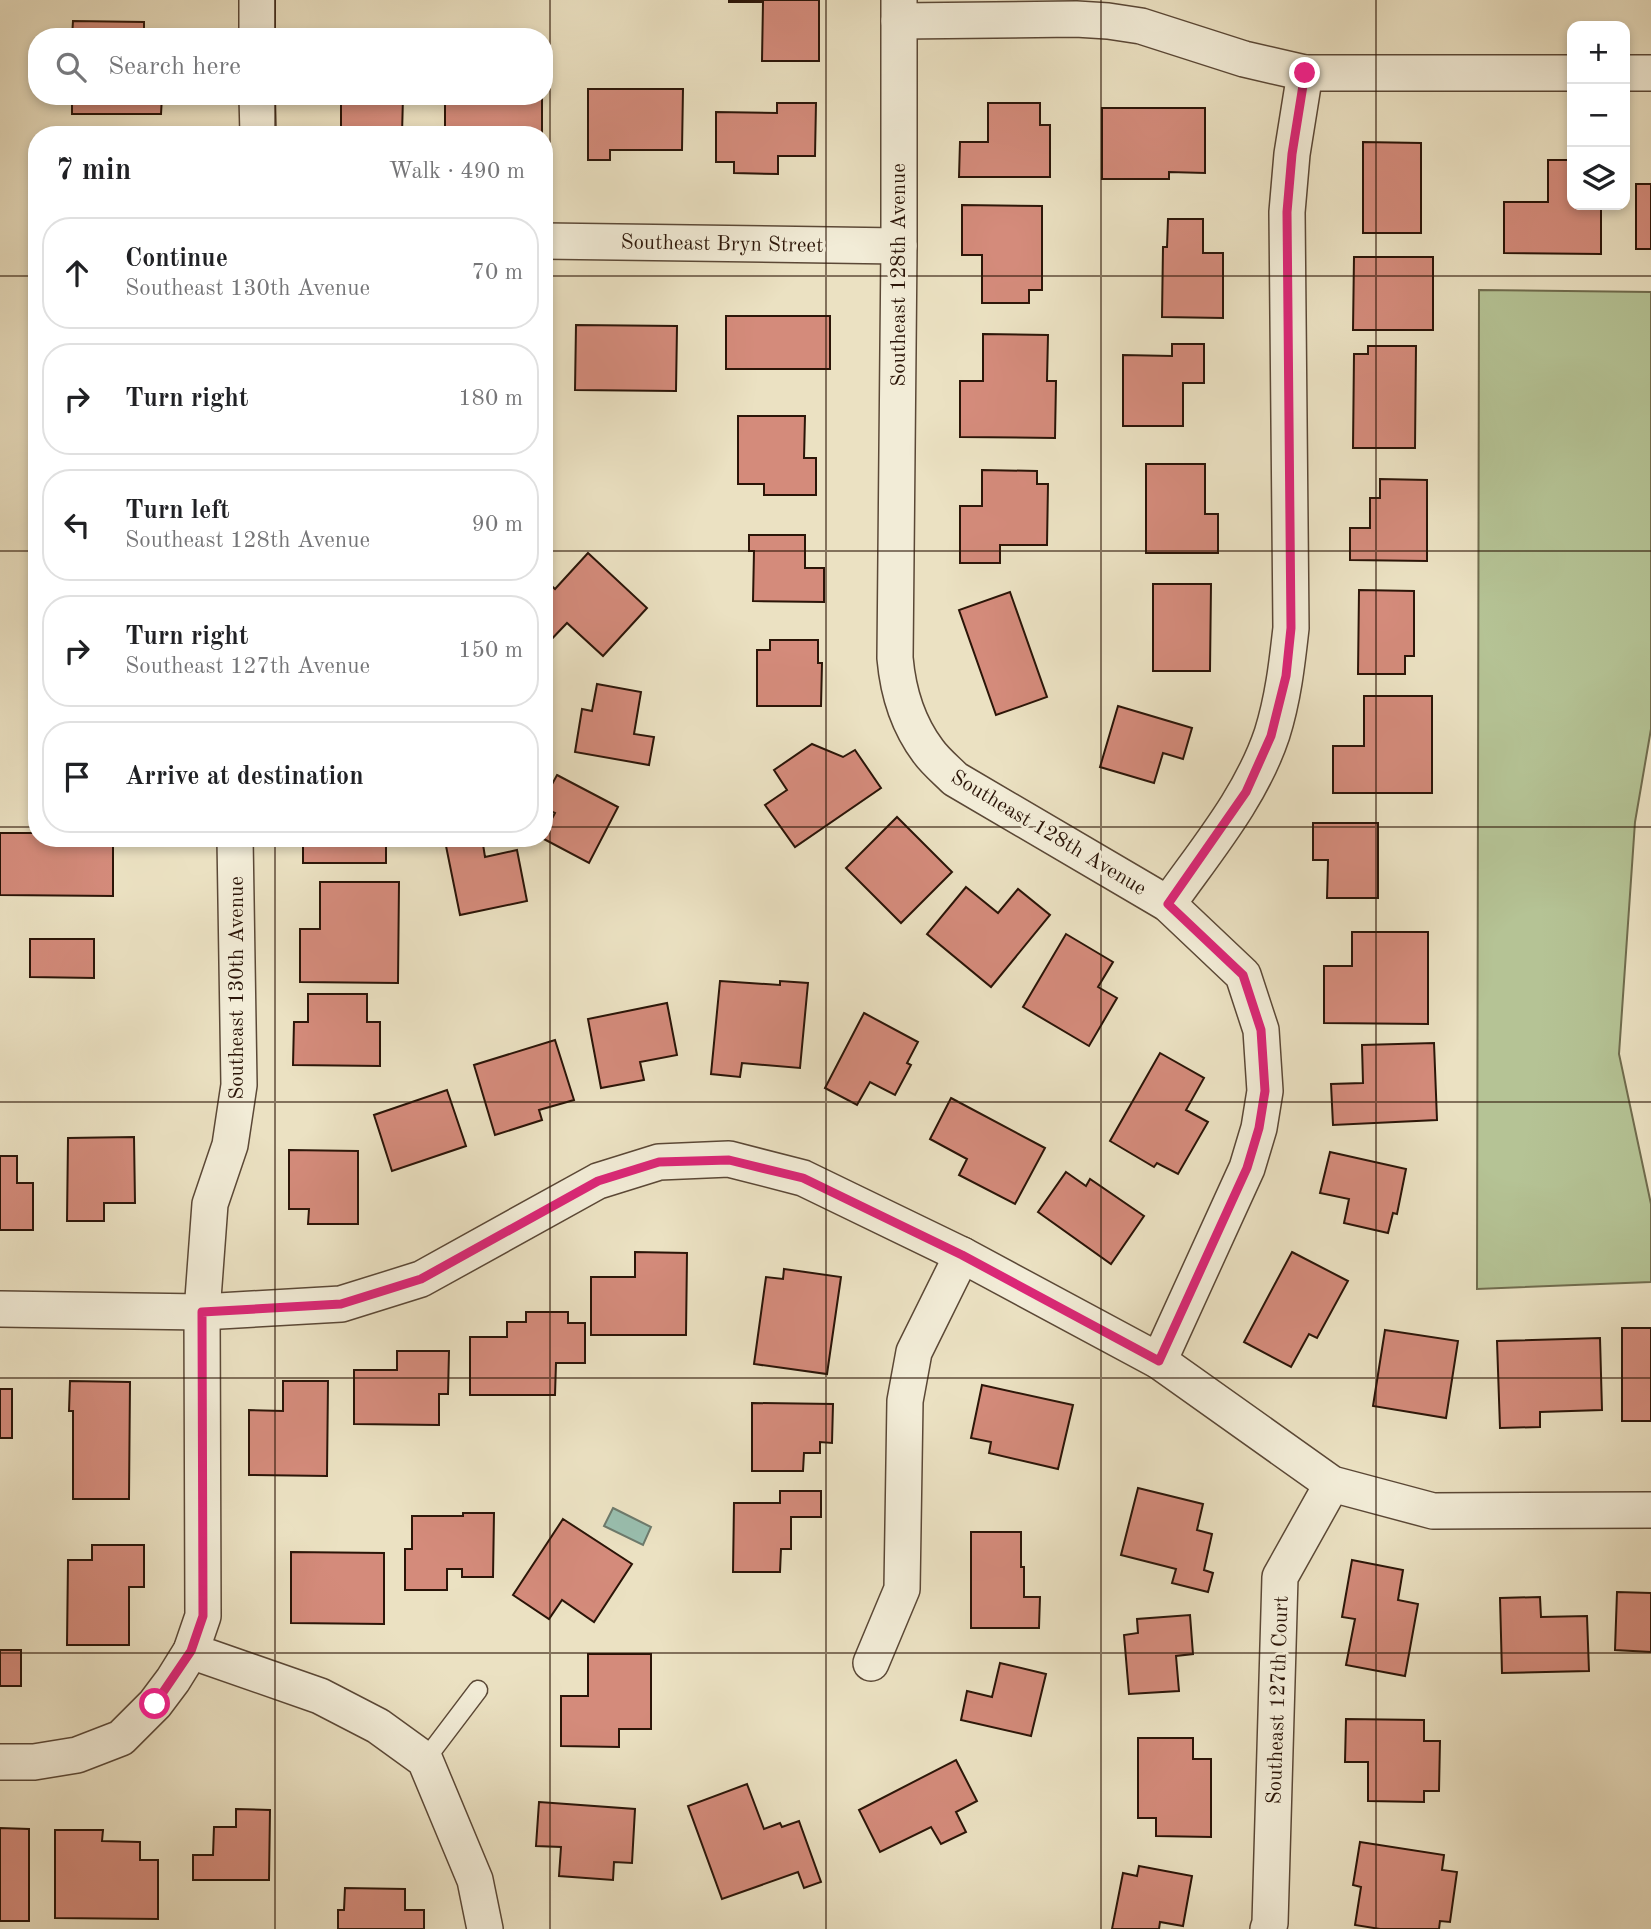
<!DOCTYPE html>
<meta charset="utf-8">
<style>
:root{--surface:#fff;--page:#f6f6f6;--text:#202124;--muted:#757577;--line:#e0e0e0}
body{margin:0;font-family:"Old Standard TT",serif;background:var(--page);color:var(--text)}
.controls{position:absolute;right:21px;top:21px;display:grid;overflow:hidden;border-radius:14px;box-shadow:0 4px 10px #0003}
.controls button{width:63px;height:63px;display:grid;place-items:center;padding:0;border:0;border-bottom:2px solid var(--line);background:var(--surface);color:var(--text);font:35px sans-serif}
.stop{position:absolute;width:21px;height:21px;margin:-16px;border:5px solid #db2777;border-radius:50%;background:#fff}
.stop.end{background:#db2777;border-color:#fff;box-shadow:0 2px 7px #0008}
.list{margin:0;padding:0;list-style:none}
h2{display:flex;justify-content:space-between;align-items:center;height:91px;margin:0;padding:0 28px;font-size:30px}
h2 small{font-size:23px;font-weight:400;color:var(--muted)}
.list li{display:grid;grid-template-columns:46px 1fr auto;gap:21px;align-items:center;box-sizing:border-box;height:112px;margin:0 14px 14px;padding:0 14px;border:2px solid var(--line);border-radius:28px}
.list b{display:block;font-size:26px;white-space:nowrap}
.list p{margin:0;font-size:23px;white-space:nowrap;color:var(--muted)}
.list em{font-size:23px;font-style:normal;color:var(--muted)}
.icon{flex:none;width:38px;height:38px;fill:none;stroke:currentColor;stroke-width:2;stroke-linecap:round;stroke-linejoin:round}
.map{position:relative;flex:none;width:1651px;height:1929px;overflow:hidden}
.search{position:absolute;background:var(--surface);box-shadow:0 4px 10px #0003;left:28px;top:28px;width:525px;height:77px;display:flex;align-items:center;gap:18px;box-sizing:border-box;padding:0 24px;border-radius:28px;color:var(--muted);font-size:26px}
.panel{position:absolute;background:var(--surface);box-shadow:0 4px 10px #0003;left:28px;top:126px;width:525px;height:721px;border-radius:28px}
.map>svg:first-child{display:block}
</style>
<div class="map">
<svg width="1651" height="1929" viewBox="0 0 1651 1929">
<rect width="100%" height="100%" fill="#ebe1c2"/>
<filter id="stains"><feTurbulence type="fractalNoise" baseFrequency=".00286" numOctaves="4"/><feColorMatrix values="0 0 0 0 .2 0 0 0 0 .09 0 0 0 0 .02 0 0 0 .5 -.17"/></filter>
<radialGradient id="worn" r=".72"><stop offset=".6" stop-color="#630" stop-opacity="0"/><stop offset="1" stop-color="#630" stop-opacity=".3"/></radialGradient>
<polygon fill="#b5c395" stroke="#706c4e" stroke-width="2" points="1479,290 1651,292 1651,729 1635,822 1619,1054 1651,1204 1651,1282 1477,1289"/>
<polygon fill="#99beae" stroke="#6d7a6c" stroke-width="2" points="613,1508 651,1527 643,1545 604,1526"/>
<g fill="#d48b7b" stroke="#2b1508" stroke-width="2">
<polygon points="729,0 819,0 819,61 762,61 763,2 729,2"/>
<polygon points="73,21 144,22 144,37 72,37"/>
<polygon points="588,89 683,89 682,150 610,150 610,160 588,160"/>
<polygon points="72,96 162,96 161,114 72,114"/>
<polygon points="341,96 403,96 402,135 341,135"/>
<rect x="445" y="96" width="97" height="39"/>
<polygon points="777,103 816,103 815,156 778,156 778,174 734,173 734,162 716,162 716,112 777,113"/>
<polygon points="988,103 1040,103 1040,125 1050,125 1050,177 959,177 960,142 988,142"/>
<polygon points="1102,108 1205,108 1205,173 1169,172 1169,179 1102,179"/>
<polygon points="1363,142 1421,143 1421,233 1363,233"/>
<polygon points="1548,160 1572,160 1572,205 1601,205 1601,254 1504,253 1504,202 1548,202"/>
<rect x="1636" y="184" width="15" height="65"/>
<polygon points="962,205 1042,206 1042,290 1029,290 1029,303 982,303 982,255 962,255"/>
<polygon points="1168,219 1203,219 1203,253 1223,253 1223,318 1162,317 1163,247 1167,247"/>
<polygon points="1354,257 1433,257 1433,330 1353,330"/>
<rect x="726" y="316" width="104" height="53"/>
<polygon points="576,325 677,326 676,391 575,390"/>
<polygon points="983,334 1048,335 1047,381 1056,381 1055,438 960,437 960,381 983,381"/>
<polygon points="1172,344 1204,344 1204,383 1183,383 1183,426 1123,426 1123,355 1172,356"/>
<polygon points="1368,346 1416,346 1415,448 1353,448 1354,354 1368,354"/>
<polygon points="738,416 805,416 804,458 816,458 816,495 764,495 764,484 738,484"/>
<polygon points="1146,464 1205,464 1205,514 1218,514 1218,553 1146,553"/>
<polygon points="982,470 1037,471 1037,484 1048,484 1047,545 1000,545 1000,563 960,563 960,506 982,506"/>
<polygon points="1380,479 1427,480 1427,561 1350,560 1350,528 1370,528 1370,498 1380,498"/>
<polygon points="749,535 805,535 805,568 824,568 824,602 753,601 754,551 749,551"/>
<polygon points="588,553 647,608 603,656 567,623 545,646 544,645 544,579 555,589"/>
<polygon points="1153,584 1211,584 1210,671 1153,671"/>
<polygon points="1359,590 1414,591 1414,656 1405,656 1405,674 1358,674"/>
<polygon points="1010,592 1047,697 996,715 959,610"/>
<polygon points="770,640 818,640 818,663 822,663 821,706 757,706 757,650 770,650"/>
<polygon points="597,684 641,692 634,734 654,737 649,765 575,752 582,709 592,711"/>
<polygon points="1364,696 1432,696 1432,793 1333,793 1333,746 1364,746"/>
<polygon points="1118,706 1192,728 1183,759 1163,753 1154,783 1100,767"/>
<polygon points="812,744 843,757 855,750 881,788 795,847 765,805 787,790 774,770"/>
<polygon points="557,775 618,807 589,863 542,838 544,838 544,834 555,813 544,808 544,799"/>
<polygon points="897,817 952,872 901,923 846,868"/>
<polygon points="1313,823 1378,823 1378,898 1327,898 1328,860 1313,860"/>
<polygon points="0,833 37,833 37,838 113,838 113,896 0,895"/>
<rect x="303" y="838" width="83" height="25"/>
<polygon points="482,838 485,857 517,850 527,901 460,915 446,846"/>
<polygon points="320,882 399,882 398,983 300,982 300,929 320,929"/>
<polygon points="966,887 998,913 1018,889 1050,915 991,987 927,934"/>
<polygon points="1352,932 1428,932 1428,1024 1324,1023 1324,966 1352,966"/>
<polygon points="1066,934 1113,962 1098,987 1117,998 1089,1046 1023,1007"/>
<polygon points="30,939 94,939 94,978 30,977"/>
<polygon points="720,981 780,985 780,981 808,983 800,1068 742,1063 740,1077 711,1074"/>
<polygon points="308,994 367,994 367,1022 380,1022 380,1066 293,1065 294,1022 308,1022"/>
<polygon points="667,1003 677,1055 640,1062 644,1080 601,1088 588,1019"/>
<polygon points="864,1013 918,1042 907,1063 911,1065 895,1095 870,1082 857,1105 825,1088"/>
<polygon points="555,1040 574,1100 539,1110 542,1120 495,1135 474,1065"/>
<polygon points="1434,1043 1437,1120 1333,1125 1331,1084 1363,1083 1362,1045"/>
<polygon points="1160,1053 1204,1078 1186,1110 1208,1122 1178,1174 1157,1163 1154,1167 1110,1141"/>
<polygon points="447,1090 466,1146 392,1171 374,1115"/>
<polygon points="951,1098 1045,1148 1015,1204 959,1175 967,1159 930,1139"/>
<polygon points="134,1137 135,1203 104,1203 104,1221 67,1221 68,1138"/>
<polygon points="289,1150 358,1151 358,1224 308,1224 309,1209 289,1209"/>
<polygon points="1330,1152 1406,1169 1397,1214 1393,1213 1388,1233 1344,1223 1349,1199 1320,1193"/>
<polygon points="0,1156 17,1156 17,1183 33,1183 33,1230 0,1230"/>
<polygon points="1066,1172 1086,1186 1090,1179 1144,1216 1111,1264 1038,1212"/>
<polygon points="635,1252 687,1253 686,1335 591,1335 591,1277 635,1277"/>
<polygon points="1292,1252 1348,1281 1317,1338 1309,1334 1291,1367 1244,1342"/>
<polygon points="784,1269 841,1277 827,1374 754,1364 766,1277 783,1279"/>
<polygon points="526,1312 568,1312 568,1323 585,1323 585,1363 556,1363 555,1395 470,1395 470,1337 507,1337 507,1322 526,1322"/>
<rect x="1622" y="1328" width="29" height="93"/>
<polygon points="1385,1330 1458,1341 1446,1418 1373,1406"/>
<polygon points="1600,1338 1602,1410 1540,1412 1540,1427 1500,1428 1497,1341"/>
<polygon points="397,1351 449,1351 448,1394 439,1394 439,1425 354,1424 354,1370 397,1370"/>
<polygon points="70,1381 130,1382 129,1499 73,1499 73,1411 69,1411"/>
<polygon points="283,1381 328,1381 327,1476 249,1475 249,1410 283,1411"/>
<polygon points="982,1385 1073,1405 1058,1469 989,1453 991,1442 971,1438"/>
<rect x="0" y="1389" width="12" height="49"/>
<polygon points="752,1403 833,1404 832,1443 820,1442 820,1453 804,1453 803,1471 752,1471"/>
<polygon points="1138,1488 1203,1504 1197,1530 1212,1534 1204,1570 1213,1573 1208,1592 1172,1583 1176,1569 1121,1555"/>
<polygon points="780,1491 821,1491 821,1517 791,1517 791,1549 781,1549 780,1572 733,1572 734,1503 780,1503"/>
<polygon points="463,1513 494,1513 493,1577 462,1577 462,1569 447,1569 447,1590 405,1590 405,1549 412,1549 412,1516 463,1516"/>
<polygon points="563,1519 632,1564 594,1622 562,1600 549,1619 513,1595"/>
<polygon points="971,1532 1021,1532 1021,1567 1024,1567 1024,1597 1040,1597 1039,1628 971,1628"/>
<polygon points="92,1545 144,1545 144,1587 129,1587 129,1645 67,1645 68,1560 92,1560"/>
<polygon points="291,1552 384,1553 384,1624 291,1623"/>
<polygon points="1352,1560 1403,1570 1398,1600 1418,1604 1405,1676 1346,1665 1355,1619 1342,1617"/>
<polygon points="1617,1592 1651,1593 1651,1652 1615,1650"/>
<polygon points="1540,1597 1541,1617 1587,1616 1589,1671 1502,1673 1500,1598"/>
<polygon points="1190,1615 1193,1654 1176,1656 1179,1691 1129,1694 1124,1635 1138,1633 1137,1619"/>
<rect x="0" y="1650" width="21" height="36"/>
<polygon points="588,1654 651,1654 651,1729 619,1729 619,1747 561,1746 561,1696 588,1696"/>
<polygon points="1000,1663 1046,1674 1031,1736 961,1720 967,1691 992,1697"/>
<polygon points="1346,1719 1424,1720 1424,1741 1440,1741 1439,1791 1424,1791 1424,1802 1368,1801 1368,1762 1345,1762"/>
<polygon points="1138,1738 1193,1738 1193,1759 1211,1759 1211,1837 1156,1836 1156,1818 1138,1818"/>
<polygon points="956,1760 977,1801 956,1812 966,1832 941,1844 931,1827 880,1852 859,1810"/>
<polygon points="747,1784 764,1829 780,1823 782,1827 799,1821 821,1882 804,1888 798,1872 722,1899 688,1806"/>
<polygon points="539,1802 635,1809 632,1863 614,1862 613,1880 559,1876 561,1847 536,1846"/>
<polygon points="236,1809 270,1810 269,1880 193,1880 193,1855 213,1855 214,1827 236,1827"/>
<polygon points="0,1828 29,1829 29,1921 0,1921"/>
<polygon points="55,1830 103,1830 102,1841 140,1842 140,1860 158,1860 158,1919 55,1918"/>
<polygon points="1360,1842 1444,1855 1442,1870 1457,1872 1450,1922 1440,1921 1439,1929 1380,1929 1355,1925 1361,1887 1353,1885"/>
<polygon points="1139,1866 1192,1876 1183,1926 1160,1922 1159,1929 1112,1929 1123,1873 1137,1876"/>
<polygon points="345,1888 405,1889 405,1910 424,1910 424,1929 338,1929 338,1910 344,1910"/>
</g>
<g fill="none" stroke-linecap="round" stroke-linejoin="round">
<defs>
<polyline id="lane" points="425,1760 478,1690"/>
<g id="street">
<polyline points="257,0 257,37"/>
<path d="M899 0V246L895 658C898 692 907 723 928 751 935 761 946 770 955 779L1168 904 1243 975 1261 1030 1265 1091 1259 1128 1247 1168 1159 1361"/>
<polyline points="899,21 1076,19 1108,21 1141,26 1244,59 1305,73 1572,73"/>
<polyline points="1625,73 1651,73"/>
<polyline points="257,96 258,135"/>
<polyline points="544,241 899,246"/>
<path d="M1168 904C1206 850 1251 797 1272 734 1283 699 1287 664 1291 628L1287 212 1292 154 1305 73"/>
<polyline points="0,1309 202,1312 341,1304 421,1279 598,1181 659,1162 729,1159 803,1178 962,1255 1159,1361 1332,1484 1433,1511 1651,1510"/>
<polyline points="191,1651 320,1696 378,1726 425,1760 475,1880 485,1929"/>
<polyline points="871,1663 902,1589 905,1401 914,1352 962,1255"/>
<polyline points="0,1762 34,1762 77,1755 121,1738 155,1704 173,1680 191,1651 203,1616 202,1312 210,1204 230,1145 239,1085 235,838"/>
<polyline points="1268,1929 1270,1923 1280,1577 1332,1484"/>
</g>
</defs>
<use href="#lane" stroke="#5b4836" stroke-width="21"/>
<use href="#street" stroke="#5b4836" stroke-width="38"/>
<use href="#lane" stroke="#f2ecd7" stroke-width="18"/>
<use href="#street" stroke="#f2ecd7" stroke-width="35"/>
</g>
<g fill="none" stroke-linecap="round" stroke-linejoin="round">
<polyline stroke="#db2777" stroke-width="9" points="155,1704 191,1651 203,1616 202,1312 341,1304 421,1279 598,1181 659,1162 729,1160 803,1178 962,1255 1159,1361 1247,1168 1259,1128 1265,1091 1261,1030 1243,975 1168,904 1246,792 1271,736 1286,676 1291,628 1287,212 1292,154 1305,73"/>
</g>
<path fill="none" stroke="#2b1508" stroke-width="2" stroke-opacity="0.55" d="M275 0V37M550 0V1929M826 0V1929M1101 0V1929M1376 0V1929M275 96V135M0 276H37M544 276H1651M0 551H37M544 551H1651M0 827H37M544 827H1651M275 838V1929M0 1102H1651M0 1378H1651M0 1653H1651"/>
<g text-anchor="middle" stroke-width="6" stroke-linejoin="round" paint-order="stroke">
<g font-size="21" fill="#2b1508" stroke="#f2ecd7">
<text transform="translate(722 243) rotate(1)" y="7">Southeast Bryn Street</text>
<text transform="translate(898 275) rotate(-90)" y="7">Southeast 128th Avenue</text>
<text transform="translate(1049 832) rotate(31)" y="7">Southeast 128th Avenue</text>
<text transform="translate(236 988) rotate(-90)" y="7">Southeast 130th Avenue</text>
<text transform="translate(1277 1700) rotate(-88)" y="7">Southeast 127th Court</text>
</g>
</g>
<rect width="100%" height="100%" filter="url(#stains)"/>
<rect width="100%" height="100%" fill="url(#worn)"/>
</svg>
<div class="controls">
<button>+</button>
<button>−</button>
<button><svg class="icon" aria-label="layers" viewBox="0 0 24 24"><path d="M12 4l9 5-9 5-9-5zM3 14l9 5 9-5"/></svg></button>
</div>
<div class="stop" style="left:155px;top:1704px"></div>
<div class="stop end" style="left:1305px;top:73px"></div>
<div class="search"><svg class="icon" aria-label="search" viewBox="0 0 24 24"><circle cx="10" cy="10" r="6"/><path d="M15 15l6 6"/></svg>Search here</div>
<section class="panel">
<h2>7 min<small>Walk · 490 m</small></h2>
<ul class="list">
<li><svg class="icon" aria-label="ahead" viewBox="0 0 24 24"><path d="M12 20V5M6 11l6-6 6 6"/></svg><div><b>Continue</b><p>Southeast 130th Avenue</p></div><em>70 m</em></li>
<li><svg class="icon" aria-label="right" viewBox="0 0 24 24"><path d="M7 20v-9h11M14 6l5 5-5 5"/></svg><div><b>Turn right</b></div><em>180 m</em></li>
<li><svg class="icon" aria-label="left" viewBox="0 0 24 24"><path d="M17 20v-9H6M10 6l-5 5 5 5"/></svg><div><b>Turn left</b><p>Southeast 128th Avenue</p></div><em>90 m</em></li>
<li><svg class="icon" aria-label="right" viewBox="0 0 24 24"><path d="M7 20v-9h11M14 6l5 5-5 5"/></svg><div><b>Turn right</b><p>Southeast 127th Avenue</p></div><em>150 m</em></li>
<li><svg class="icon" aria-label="arrive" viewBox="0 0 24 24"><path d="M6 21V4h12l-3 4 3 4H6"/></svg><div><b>Arrive at destination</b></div></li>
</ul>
</section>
</div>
